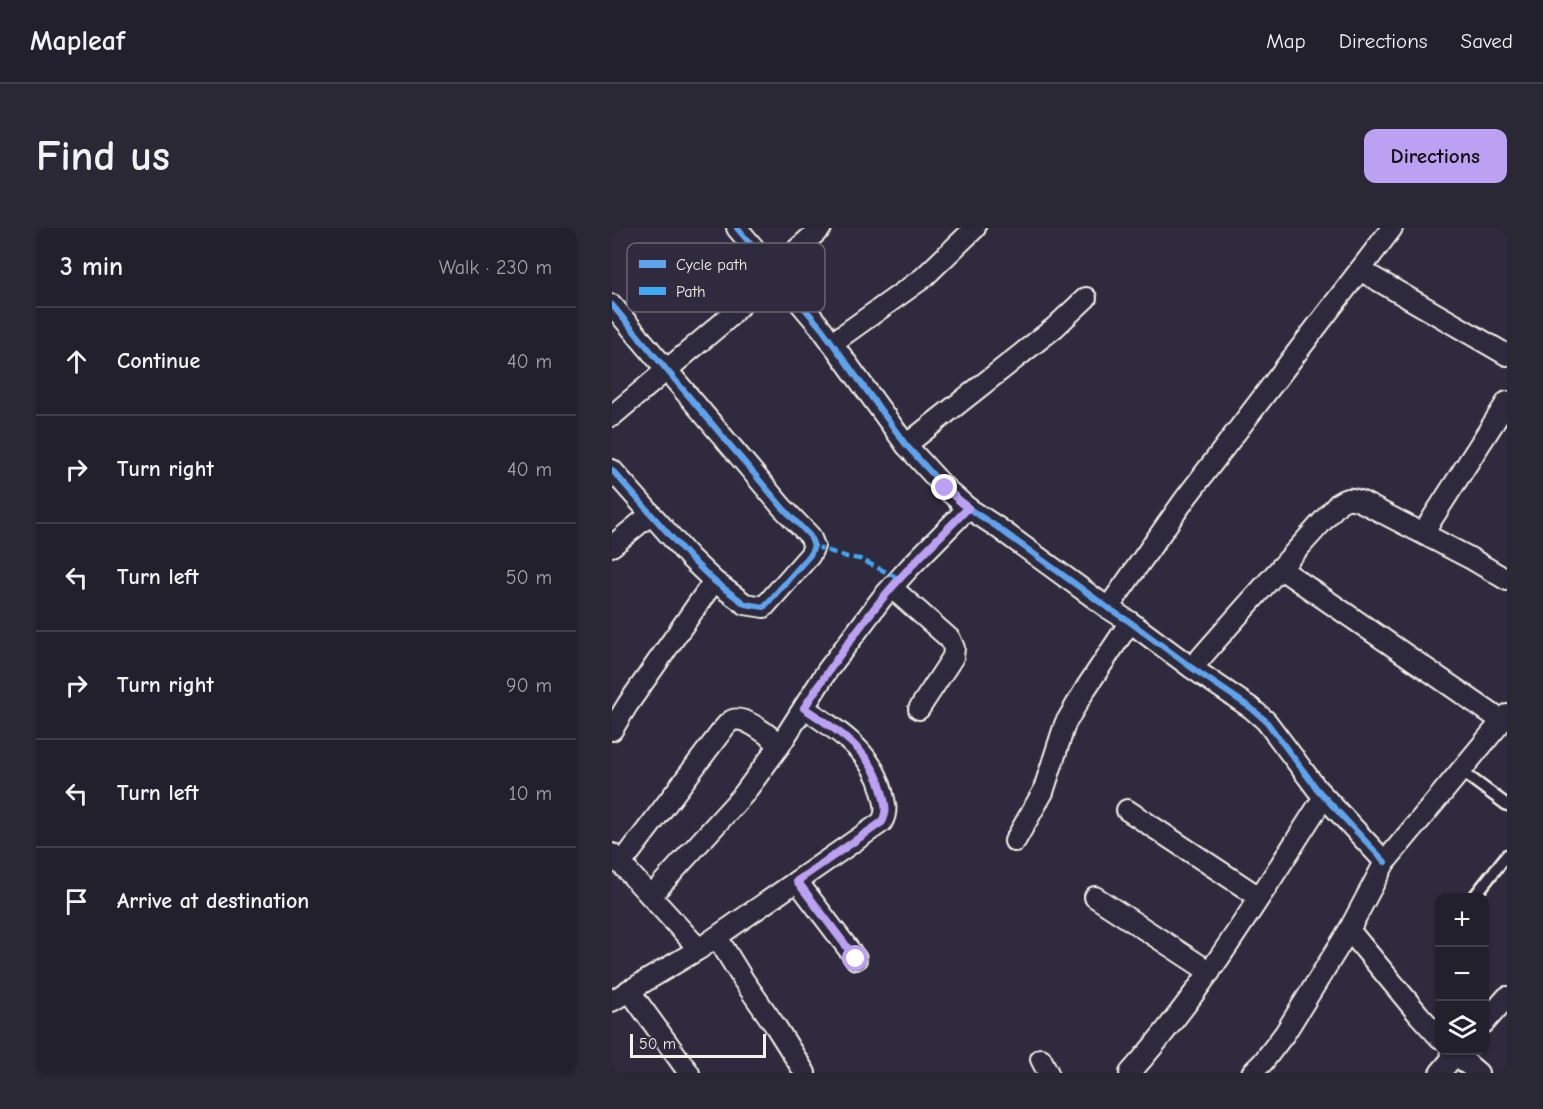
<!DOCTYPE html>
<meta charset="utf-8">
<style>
:root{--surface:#23202e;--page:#2b2836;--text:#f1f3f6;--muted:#a3a3aa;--line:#403e4a;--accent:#bca0f2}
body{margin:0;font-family:"Comic Neue",sans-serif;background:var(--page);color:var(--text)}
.controls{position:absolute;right:18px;bottom:18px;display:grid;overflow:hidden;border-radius:12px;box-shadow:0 2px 4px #0004}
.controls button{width:54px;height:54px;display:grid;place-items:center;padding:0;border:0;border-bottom:2px solid var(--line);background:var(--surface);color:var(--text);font:30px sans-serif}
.scale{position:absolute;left:18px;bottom:15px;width:136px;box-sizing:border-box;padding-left:6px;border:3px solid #f4f1e8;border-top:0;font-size:16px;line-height:21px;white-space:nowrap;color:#f4f1e8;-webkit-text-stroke:4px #2f2a3d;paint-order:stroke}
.stop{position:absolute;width:18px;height:18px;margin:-14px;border:4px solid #bca0f2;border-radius:50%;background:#fff}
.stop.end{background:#bca0f2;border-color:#fff;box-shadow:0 2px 6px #0008}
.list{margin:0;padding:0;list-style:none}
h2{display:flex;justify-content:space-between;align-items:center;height:78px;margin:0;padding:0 24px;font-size:26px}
h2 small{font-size:20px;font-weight:400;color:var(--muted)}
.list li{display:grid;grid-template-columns:39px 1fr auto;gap:18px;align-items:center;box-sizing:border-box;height:108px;padding:0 24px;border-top:2px solid var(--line)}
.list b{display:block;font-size:22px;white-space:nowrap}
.list em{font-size:20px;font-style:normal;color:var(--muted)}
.icon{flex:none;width:33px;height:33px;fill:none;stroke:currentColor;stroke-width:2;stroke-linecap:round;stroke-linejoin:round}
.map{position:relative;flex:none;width:895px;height:845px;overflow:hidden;border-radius:12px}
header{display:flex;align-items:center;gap:36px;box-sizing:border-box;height:84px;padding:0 30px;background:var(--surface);border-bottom:2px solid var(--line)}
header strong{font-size:28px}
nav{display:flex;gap:33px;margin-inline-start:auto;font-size:21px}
.intro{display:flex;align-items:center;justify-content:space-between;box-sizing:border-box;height:144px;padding:0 36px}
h1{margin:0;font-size:42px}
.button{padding:15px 27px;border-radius:12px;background:var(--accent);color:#111;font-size:21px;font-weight:700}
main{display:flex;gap:36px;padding:0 36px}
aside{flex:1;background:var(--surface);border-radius:12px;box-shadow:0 2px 4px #0004}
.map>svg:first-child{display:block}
</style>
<header>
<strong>Mapleaf</strong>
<nav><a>Map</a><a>Directions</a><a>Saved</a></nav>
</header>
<div class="intro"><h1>Find us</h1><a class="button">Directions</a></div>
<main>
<aside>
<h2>3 min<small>Walk · 230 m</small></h2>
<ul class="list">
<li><svg class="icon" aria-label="ahead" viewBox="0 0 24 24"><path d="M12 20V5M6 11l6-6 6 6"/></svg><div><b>Continue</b></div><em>40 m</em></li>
<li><svg class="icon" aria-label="right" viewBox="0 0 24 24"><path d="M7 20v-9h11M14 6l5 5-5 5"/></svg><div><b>Turn right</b></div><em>40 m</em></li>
<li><svg class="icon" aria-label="left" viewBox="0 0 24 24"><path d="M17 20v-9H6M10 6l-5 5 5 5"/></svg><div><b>Turn left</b></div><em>50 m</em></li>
<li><svg class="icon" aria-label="right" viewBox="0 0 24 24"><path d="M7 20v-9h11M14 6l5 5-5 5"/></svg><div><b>Turn right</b></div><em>90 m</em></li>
<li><svg class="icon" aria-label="left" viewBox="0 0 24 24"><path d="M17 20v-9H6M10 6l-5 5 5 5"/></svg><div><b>Turn left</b></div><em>10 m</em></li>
<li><svg class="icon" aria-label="arrive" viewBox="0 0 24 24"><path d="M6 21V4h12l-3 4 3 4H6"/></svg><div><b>Arrive at destination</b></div></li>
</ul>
</aside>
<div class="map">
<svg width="895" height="845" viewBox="0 0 895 845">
<rect width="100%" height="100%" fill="#2f2a3d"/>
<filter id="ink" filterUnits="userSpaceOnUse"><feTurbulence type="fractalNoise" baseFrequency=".0167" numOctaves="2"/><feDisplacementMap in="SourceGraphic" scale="12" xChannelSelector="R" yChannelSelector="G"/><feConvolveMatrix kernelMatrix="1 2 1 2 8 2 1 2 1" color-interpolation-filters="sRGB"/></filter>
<g filter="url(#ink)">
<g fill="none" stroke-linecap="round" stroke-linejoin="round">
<defs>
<g id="service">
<polyline points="849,543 895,577"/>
<polyline points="861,670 895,627"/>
</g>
<g id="minor">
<polyline points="125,0 210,101 294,217 333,260 356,280 385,299 496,380 518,394 580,440 639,480 654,493 705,561 773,634"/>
<polyline points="748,42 895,127"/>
<polyline points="0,77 170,279 198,308 202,318 198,327 152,379 133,376 102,353 78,330 0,242"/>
<polyline points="220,115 311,50 363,0"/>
<polyline points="0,188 115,91 161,43 209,0"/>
<polyline points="294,217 442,100 474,70"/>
<polyline points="811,305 895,174"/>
<polyline points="0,318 39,286"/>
<polyline points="669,341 890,493"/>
<polyline points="280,360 338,411 342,420 341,429 307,481"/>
<polyline points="496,380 573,271 780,0"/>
<path d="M580 440C628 384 678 330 727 275 736 269 740 270 750 274L858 330 895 352"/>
<polyline points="0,502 16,476 102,353"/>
<polyline points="515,582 647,669"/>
<polyline points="403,613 431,564 453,496 474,460 518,394"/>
<polyline points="0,626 87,721"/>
<path d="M9 636 106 508C110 503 114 496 119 493 130 485 159 509 168 517"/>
<polyline points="185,653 244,731"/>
<polyline points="39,668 131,567 168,517 215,443 270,370 298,339 356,280"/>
<polyline points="483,669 598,744"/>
<polyline points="737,702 807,787 828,810"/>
<polyline points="105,709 132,753 164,799 193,845"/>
<polyline points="17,762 77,845"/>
<path d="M0 773 87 721 270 594C276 582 273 576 270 563 260 523 224 501 192 480"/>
<polyline points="873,794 895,769"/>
<polyline points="839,822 866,845"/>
<polyline points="429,831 436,845"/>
<path d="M518 845C593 761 651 663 712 569"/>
<polyline points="640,845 651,834 673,805 737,702 773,634 895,487"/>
<polyline points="828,845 847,822"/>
</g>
</defs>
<use href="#service" stroke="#f4f1e8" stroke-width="15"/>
<use href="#minor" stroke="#f4f1e8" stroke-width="24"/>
<use href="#service" stroke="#2f2a3d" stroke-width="10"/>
<use href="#minor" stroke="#2f2a3d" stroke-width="20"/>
<polyline stroke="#3fa9f5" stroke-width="4.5" stroke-dasharray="9 4.5" stroke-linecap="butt" points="202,318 235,329 248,331 288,351"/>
<defs>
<g id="cycleway">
<polyline points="125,0 210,101 294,217 333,260 356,280 385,299 496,380 518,394 580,440 639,480 654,493 705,561 773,634"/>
<polyline points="0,77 170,279 198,308 202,318 198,327 152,379 133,376 102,353 78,330 0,242"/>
</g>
</defs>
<use href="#cycleway" stroke="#2f2a3d" stroke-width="10"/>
<use href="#cycleway" stroke="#60a3ed" stroke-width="6"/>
</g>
</g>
<g fill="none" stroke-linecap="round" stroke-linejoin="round" filter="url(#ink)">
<path stroke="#bca0f2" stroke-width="8" d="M244 731 185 653 270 594C276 582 273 576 270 563 260 523 224 501 192 480 216 443 241 406 270 371 296 339 327 310 356 280L333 260"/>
</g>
<rect x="15" y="15" width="198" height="69" rx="9" fill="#2f2a3d" stroke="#6a6670" stroke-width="1.5"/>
<rect x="27" y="32" width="27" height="8" fill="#60a3ed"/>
<rect x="27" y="59" width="27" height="8" fill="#3fa9f5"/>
<g font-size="16" fill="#f4f1e8">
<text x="64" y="42">Cycle path</text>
<text x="64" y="69">Path</text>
</g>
</svg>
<div class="controls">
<button>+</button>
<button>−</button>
<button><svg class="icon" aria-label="layers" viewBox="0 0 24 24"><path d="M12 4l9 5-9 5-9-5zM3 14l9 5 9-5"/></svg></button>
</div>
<div class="scale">50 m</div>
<div class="stop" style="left:244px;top:731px"></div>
<div class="stop end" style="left:333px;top:260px"></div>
</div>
</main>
